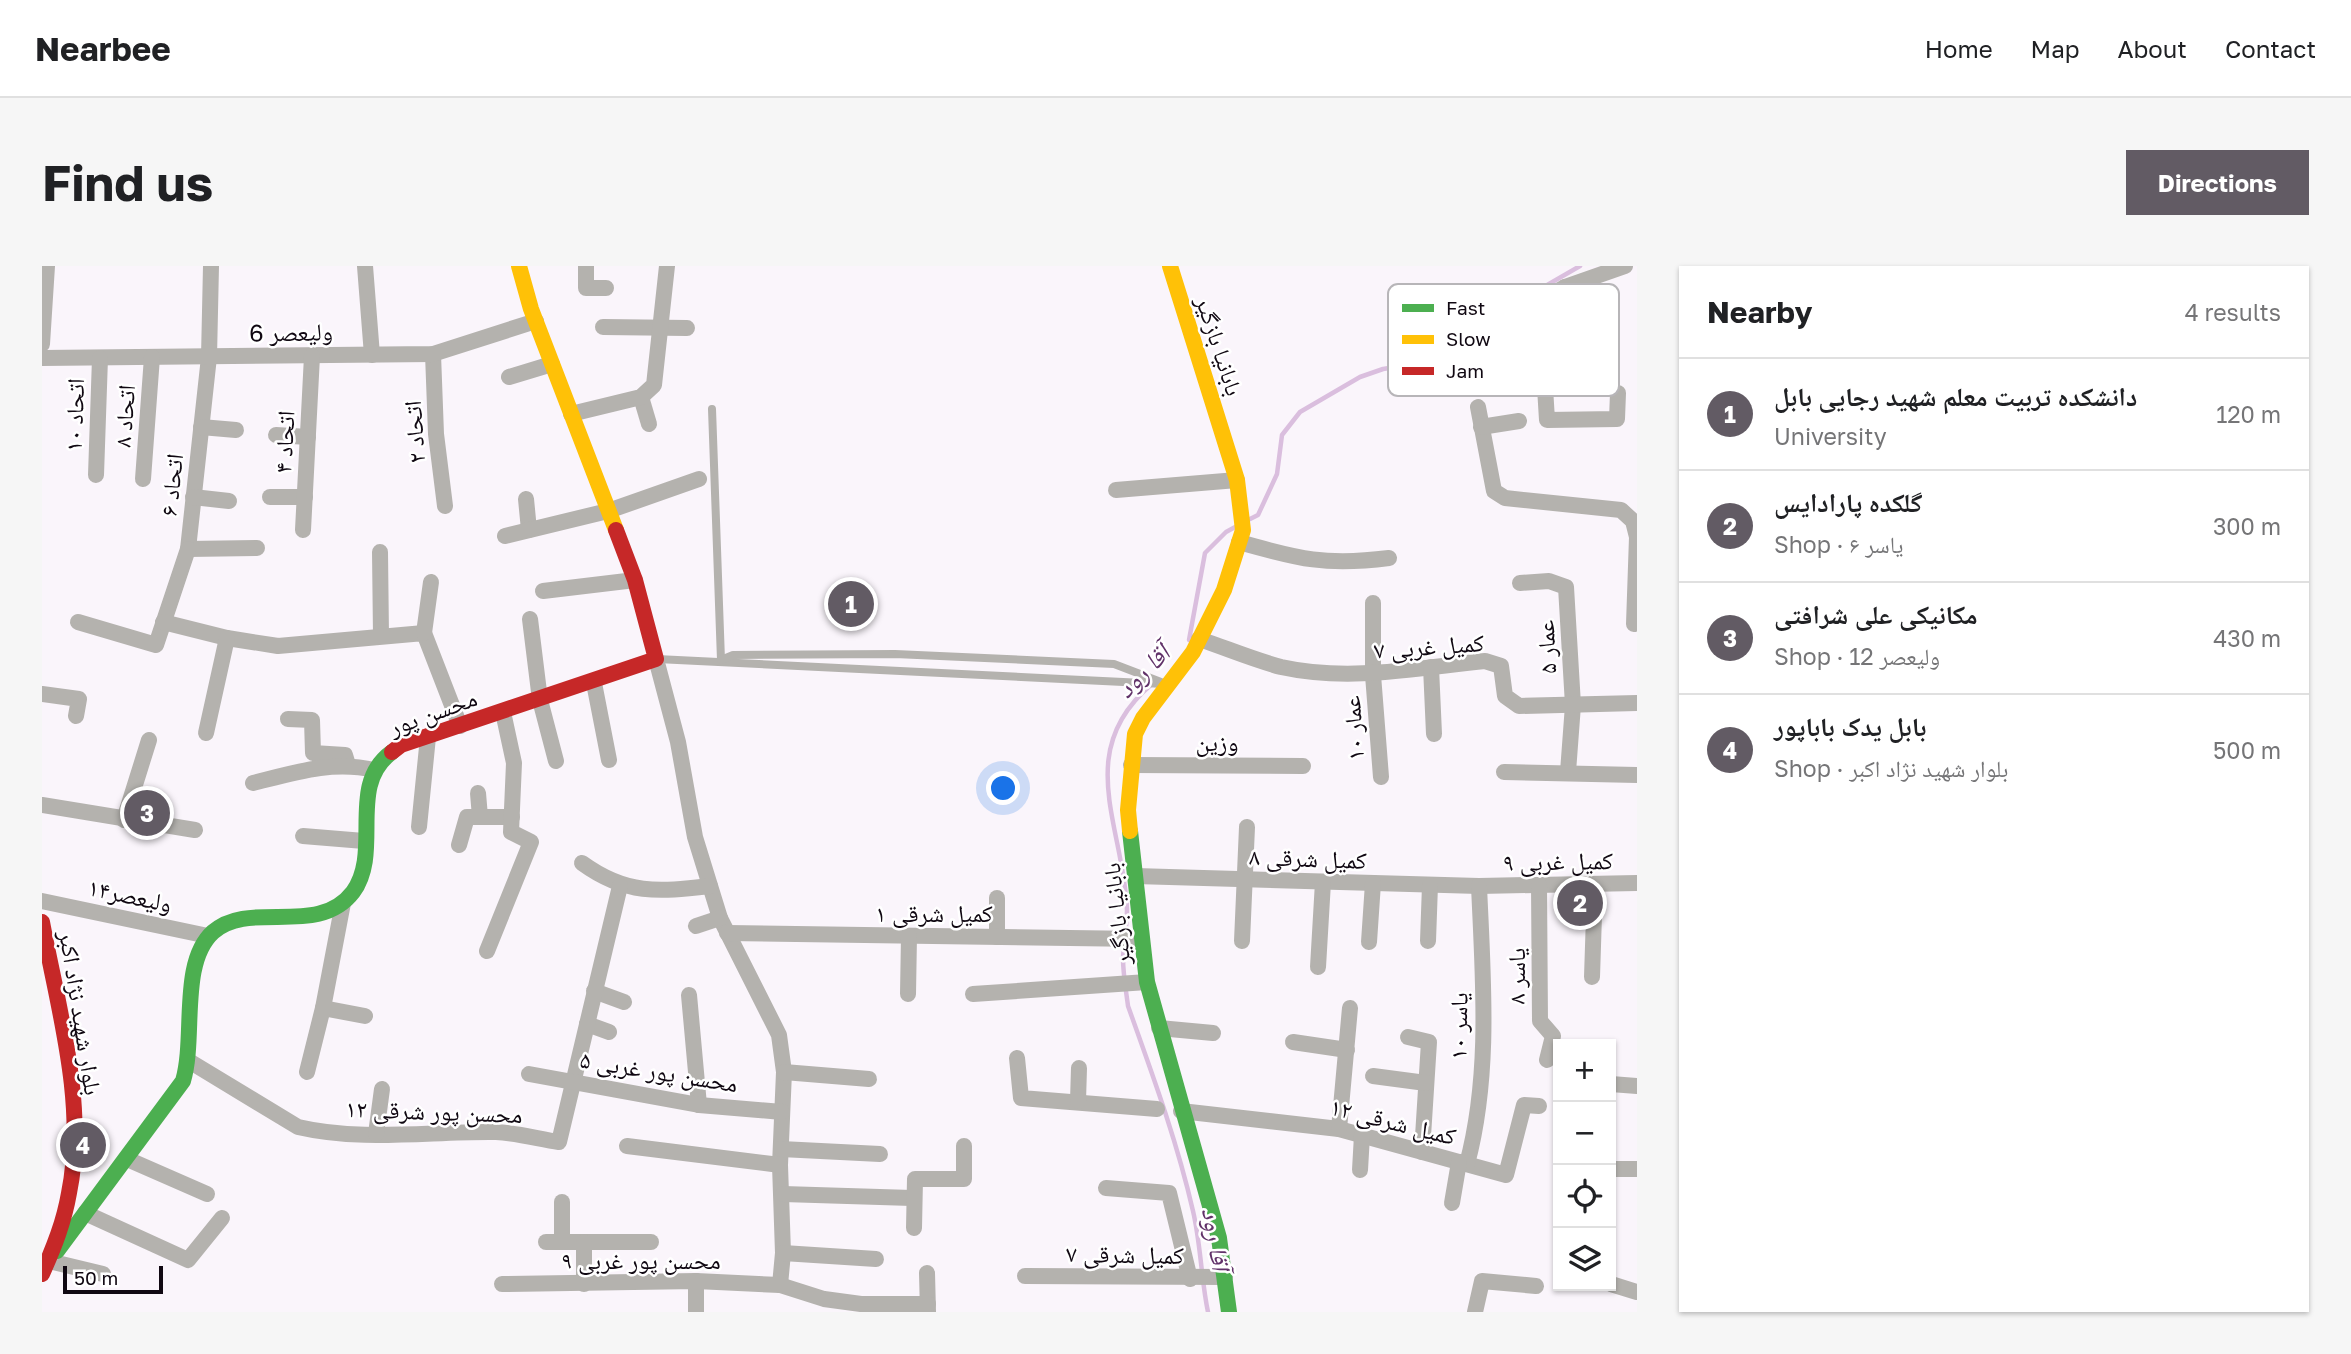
<!DOCTYPE html>
<meta charset="utf-8">
<style>
:root{--surface:#fff;--page:#f6f6f6;--text:#202124;--muted:#757577;--line:#e0e0e0;--accent:#625b64}
body{margin:0;font-family:"Golos Text","Noto Naskh Arabic",sans-serif;background:var(--page);color:var(--text)}
.controls{position:absolute;right:21px;bottom:21px;display:grid;overflow:hidden;border-radius:0px;box-shadow:0 2px 5px #0004}
.controls button{width:63px;height:63px;display:grid;place-items:center;padding:0;border:0;border-bottom:2px solid var(--line);background:var(--surface);color:var(--text);font:35px sans-serif}
.scale{position:absolute;left:21px;bottom:18px;width:100px;box-sizing:border-box;padding-left:7px;border:4px solid #100812;border-top:0;font-size:19px;line-height:24px;white-space:nowrap;color:#100812;-webkit-text-stroke:5px #fff;paint-order:stroke}
.you{position:absolute;left:962px;top:523px;width:24px;height:24px;margin:-18px;border:5px solid #fff;border-radius:50%;background:#1a73e8;box-shadow:0 0 0 10px #1a73e833}
.badge{display:grid;place-items:center;width:46px;height:46px;border-radius:50%;background:var(--accent);color:#fff;font-size:23px;font-weight:700}
.pin{position:absolute;translate:-50% -50%;border:4px solid #fff;box-shadow:0 2px 7px #0006}
.list{margin:0;padding:0;list-style:none}
h2{display:flex;justify-content:space-between;align-items:center;height:91px;margin:0;padding:0 28px;font-size:30px}
h2 small{font-size:23px;font-weight:400;color:var(--muted)}
.list li{display:grid;grid-template-columns:46px 1fr auto;gap:21px;align-items:center;box-sizing:border-box;height:112px;padding:0 28px;border-top:2px solid var(--line)}
.list b{display:block;font-size:26px;white-space:nowrap}
.list p{margin:0;font-size:23px;white-space:nowrap;color:var(--muted)}
.list em{font-size:23px;font-style:normal;color:var(--muted)}
.icon{flex:none;width:38px;height:38px;fill:none;stroke:currentColor;stroke-width:2;stroke-linecap:round;stroke-linejoin:round}
.map{position:relative;flex:none;width:1595px;height:1046px;overflow:hidden;border-radius:0px}
header{display:flex;align-items:center;gap:42px;box-sizing:border-box;height:98px;padding:0 35px;background:var(--surface);border-bottom:2px solid var(--line)}
header strong{font-size:33px}
nav{display:flex;gap:38px;margin-inline-start:auto;font-size:24px}
.intro{display:flex;align-items:center;justify-content:space-between;box-sizing:border-box;height:168px;padding:0 42px}
h1{margin:0;font-size:49px}
.button{padding:18px 32px;border-radius:0px;background:var(--accent);color:#fff;font-size:24px;font-weight:700}
main{display:flex;gap:42px;padding:0 42px}
aside{flex:1;background:var(--surface);border-radius:0px;box-shadow:0 2px 5px #0004}
.map>svg:first-child{display:block}
</style>
<header>
<strong>Nearbee</strong>
<nav><a>Home</a><a>Map</a><a>About</a><a>Contact</a></nav>
</header>
<div class="intro"><h1>Find us</h1><a class="button">Directions</a></div>
<main>
<div class="map">
<svg width="1595" height="1046" viewBox="0 0 1595 1046">
<rect width="100%" height="100%" fill="#faf5fb"/>
<g fill="none" stroke-linecap="round" stroke-linejoin="round">
<g stroke="#dabede" stroke-width="4.5">
<polyline points="1206,254 1216,249 1235,208 1240,169 1258,146 1318,111 1341,103 1378,97 1401,102 1425,97 1462,44 1538,0"/>
<polyline points="1147,374 1163,287 1184,266 1195,260"/>
<path d="M1110 418C1030 485 1082 561 1085 644 1085 660 1082 676 1081 692 1081 708 1084 724 1086 740 1110 807 1135 875 1151 945 1159 979 1159 1013 1166 1046"/>
</g>
<g stroke="#b4b2ae" stroke-width="8">
<polyline points="670,143 679,394"/>
<polyline points="615,393 1122,418"/>
<polyline points="679,394 691,389 853,388 1072,398 1119,416"/>
</g>
<g stroke="#b4b2ae" stroke-width="16">
<polyline points="169,0 167,91 146,283 215,282"/>
<polyline points="323,0 330,89"/>
<polyline points="544,0 544,22 564,22"/>
<polyline points="1523,21 1536,65"/>
<polyline points="561,61 645,62"/>
<polyline points="0,78 5,0"/>
<polyline points="391,88 394,168 403,240"/>
<polyline points="0,92 391,88 494,55"/>
<polyline points="467,111 510,98"/>
<polyline points="1576,127 1575,153 1505,154 1502,105 1489,72 1483,44 1523,21 1583,0"/>
<polyline points="599,131 607,158"/>
<polyline points="1436,141 1452,225 1463,232 1579,244 1591,255 1595,271 1592,358"/>
<polyline points="529,148 599,131 612,119 625,0"/>
<polyline points="159,161 194,164"/>
<polyline points="1439,161 1477,155"/>
<polyline points="234,169 266,171"/>
<polyline points="54,209 58,92"/>
<polyline points="101,213 110,91"/>
<polyline points="1074,224 1195,214"/>
<polyline points="151,231 187,235"/>
<polyline points="228,231 263,231"/>
<polyline points="484,233 487,264"/>
<polyline points="261,264 270,90"/>
<polyline points="463,270 566,245 657,213"/>
<path d="M1197 276C1257 293 1284 300 1347 292"/>
<polyline points="338,286 339,370"/>
<polyline points="1478,317 1507,315 1524,321 1531,439 1526,506"/>
<polyline points="501,325 593,314"/>
<polyline points="1331,337 1331,409 1339,511"/>
<polyline points="488,353 498,434 514,495"/>
<polyline points="36,356 114,379 146,283"/>
<polyline points="121,356 185,372 236,380 382,367 418,460"/>
<polyline points="382,367 389,316"/>
<path d="M1157 373C1184 382 1212 394 1239 401 1307 416 1375 402 1443 395L1459 400 1463 430 1477 440 1595 437"/>
<polyline points="614,393 636,476 653,571 678,652 737,769 742,806 738,899 741,987 738,1019"/>
<polyline points="1389,401 1392,468"/>
<polyline points="552,417 567,494"/>
<polyline points="0,428 37,433 34,450"/>
<polyline points="246,453 270,454 271,487 303,489 306,499"/>
<polyline points="164,467 185,372"/>
<polyline points="1089,499 1261,500"/>
<polyline points="1462,506 1595,509"/>
<path d="M211 517C251 507 291 494 332 504"/>
<polyline points="436,527 438,551"/>
<polyline points="0,539 153,564"/>
<polyline points="82,554 107,474"/>
<polyline points="377,561 386,471"/>
<polyline points="261,570 322,575"/>
<polyline points="417,579 425,551 470,551"/>
<path d="M540 597C584 629 616 626 668 620"/>
<polyline points="1093,610 1437,620 1595,617"/>
<polyline points="1497,619 1498,755 1511,770 1505,794"/>
<polyline points="955,632 955,671"/>
<polyline points="0,635 166,670"/>
<polyline points="654,660 678,652"/>
<polyline points="685,667 1099,673"/>
<polyline points="1200,675 1205,561"/>
<polyline points="1386,675 1388,619"/>
<polyline points="1327,676 1331,617"/>
<polyline points="445,685 489,576 469,566 472,497 461,446"/>
<polyline points="1276,701 1281,616"/>
<polyline points="1550,711 1553,618"/>
<polyline points="552,725 582,736"/>
<polyline points="866,728 867,670"/>
<polyline points="931,728 1105,716"/>
<polyline points="647,729 657,839"/>
<polyline points="281,742 323,750"/>
<polyline points="545,758 567,766"/>
<polyline points="1117,762 1171,767"/>
<polyline points="1366,771 1387,776 1380,886"/>
<polyline points="1251,776 1305,784"/>
<polyline points="975,792 979,832 1115,843"/>
<path d="M147 795 256 861C320 876 388 865 454 866 475 867 497 873 517 876L578 620"/>
<polyline points="265,806 281,742 301,637"/>
<polyline points="742,806 827,813"/>
<polyline points="487,808 657,839 740,846"/>
<polyline points="1331,810 1384,817"/>
<polyline points="1569,818 1595,820"/>
<polyline points="1036,835 1037,802"/>
<polyline points="1139,845 1297,863 1464,909 1482,839 1497,840"/>
<polyline points="1297,863 1308,742"/>
<polyline points="334,868 340,823"/>
<polyline points="585,880 738,899"/>
<polyline points="739,883 838,888"/>
<polyline points="85,893 165,928"/>
<path d="M1425 898C1449 808 1441 713 1437 620"/>
<polyline points="1569,903 1595,903"/>
<polyline points="1318,904 1320,869"/>
<polyline points="1064,922 1127,927 1148,1013"/>
<polyline points="741,928 870,932"/>
<polyline points="520,936 520,976"/>
<polyline points="1410,937 1417,896"/>
<polyline points="43,947 146,994 180,952"/>
<polyline points="872,962 873,913 922,913 922,880"/>
<polyline points="504,976 609,976"/>
<polyline points="542,976 542,1018"/>
<polyline points="741,987 834,993"/>
<polyline points="7,995 61,1008"/>
<polyline points="885,1007 886,1046"/>
<polyline points="983,1010 1183,1011"/>
<polyline points="654,1015 654,1046"/>
<polyline points="460,1018 654,1015 738,1019 782,1033 819,1038 886,1038"/>
<polyline points="1569,1018 1595,1026"/>
<polyline points="1433,1046 1440,1015 1494,1020"/>
</g>
<g stroke="#4caf50" stroke-width="16">
<polyline points="1088,565 1105,716 1177,972 1187,1046"/>
<path d="M15 985 141 815C154 771 137 697 171 666 208 633 276 672 311 626 341 585 304 519 350 486"/>
</g>
<g stroke="#ffc107" stroke-width="16">
<polyline points="477,0 489,43 574,264"/>
<polyline points="1088,565 1086,544 1093,468 1101,452 1151,386 1182,324 1201,264 1195,214 1128,0"/>
</g>
<g stroke="#c62828" stroke-width="16">
<polyline points="350,486 359,479 614,393 593,314 574,264"/>
<path d="M0 656C16 742 45 839 27 927 22 956 12 981 0 1008"/>
</g>
</g>
<g text-anchor="middle" stroke-width="5" stroke-linejoin="round" paint-order="stroke">
<g font-size="24" fill="#100812" stroke="#fff">
<text transform="translate(249 67) rotate(-1)" y="8">ولیعصر 6</text>
<text transform="translate(1177 80) rotate(72)" y="8">بابانیا بازگیر</text>
<text transform="translate(33 149) rotate(-88)" y="8">اتحاد ۱۰</text>
<text transform="translate(83 150) rotate(-86)" y="8">اتحاد ۸</text>
<text transform="translate(373 166) rotate(-94)" y="8">اتحاد ۲</text>
<text transform="translate(243 176) rotate(-87)" y="8">اتحاد ۴</text>
<text transform="translate(130 219) rotate(-84)" y="8">اتحاد ۶</text>
<text transform="translate(1387 381) rotate(-4)" y="8">کمیل غربی ۷</text>
<text transform="translate(1505 381) rotate(-93)" y="8">عمار ۵</text>
<text transform="translate(391 447) rotate(-20)" y="8">محسن پور</text>
<text transform="translate(1312 462) rotate(-94)" y="8">عمار ۱۰</text>
<text x="1175" y="485">وزین</text>
<text transform="translate(1266 593) rotate(2)" y="8">کمیل شرقی ۸</text>
<text transform="translate(1516 596) rotate(-1)" y="8">کمیل غربی ۹</text>
<text transform="translate(88 630) rotate(12)" y="8">ولیعصر۱۴</text>
<text x="892" y="656">کمیل شرقی ۱</text>
<text transform="translate(1075 648) rotate(-96)" y="8">بابانیا بازگیر</text>
<text transform="translate(1475 710) rotate(-90)" y="8">یاسر ۸</text>
<text transform="translate(38 747) rotate(81)" y="8">بلوار شهید نژاد اکبر</text>
<text transform="translate(1417 760) rotate(-89)" y="8">یاسر ۱۰</text>
<text transform="translate(617 806) rotate(9)" y="8">محسن پور غربی ۵</text>
<text transform="translate(392 846) rotate(2)" y="8">محسن پور شرقی ۱۲</text>
<text transform="translate(1351 856) rotate(14)" y="8">کمیل شرقی ۱۲</text>
<text transform="translate(1083 989) rotate(1)" y="8">کمیل شرقی ۷</text>
<text x="599" y="1003">محسن پور غربی ۹</text>
</g>
<g font-size="26" font-style="italic" fill="#613269" stroke="#fff">
<text transform="translate(1101 405) rotate(-45)" y="9">آقا رود</text>
<text transform="translate(1174 973) rotate(80)" y="9">آقا رود</text>
</g>
</g>
<rect x="1346" y="18" width="231" height="112" rx="10" fill="#fff" stroke="#b7b5b8" stroke-width="2"/>
<rect x="1360" y="38" width="32" height="8" fill="#4caf50"/>
<rect x="1360" y="69" width="32" height="9" fill="#ffc107"/>
<rect x="1360" y="101" width="32" height="8" fill="#c62828"/>
<g font-size="19" fill="#100812">
<text x="1404" y="49">Fast</text>
<text x="1404" y="80">Slow</text>
<text x="1404" y="112">Jam</text>
</g>
</svg>
<div class="controls">
<button>+</button>
<button>−</button>
<button><svg class="icon" aria-label="locate" viewBox="0 0 24 24"><circle cx="12" cy="12" r="6"/><path d="M12 2v4M12 18v4M2 12h4M18 12h4"/></svg></button>
<button><svg class="icon" aria-label="layers" viewBox="0 0 24 24"><path d="M12 4l9 5-9 5-9-5zM3 14l9 5 9-5"/></svg></button>
</div>
<div class="scale">50 m</div>
<div class="you"></div>
<div class="pin badge" style="left:809px;top:338px">1</div>
<div class="pin badge" style="left:1538px;top:637px">2</div>
<div class="pin badge" style="left:105px;top:547px">3</div>
<div class="pin badge" style="left:41px;top:879px">4</div>
</div>
<aside>
<h2>Nearby<small>4 results</small></h2>
<ul class="list">
<li><span class="badge">1</span><div><b>دانشکده تربیت معلم شهید رجایی بابل</b><p>University</p></div><em>120 m</em></li>
<li><span class="badge">2</span><div><b>گلکده پارادایس</b><p>Shop · یاسر ۶</p></div><em>300 m</em></li>
<li><span class="badge">3</span><div><b>مکانیکی علی شرافتی</b><p>Shop · ولیعصر 12</p></div><em>430 m</em></li>
<li><span class="badge">4</span><div><b>بابل یدک باباپور</b><p>Shop · بلوار شهید نژاد اکبر</p></div><em>500 m</em></li>
</ul>
</aside>
</main>
